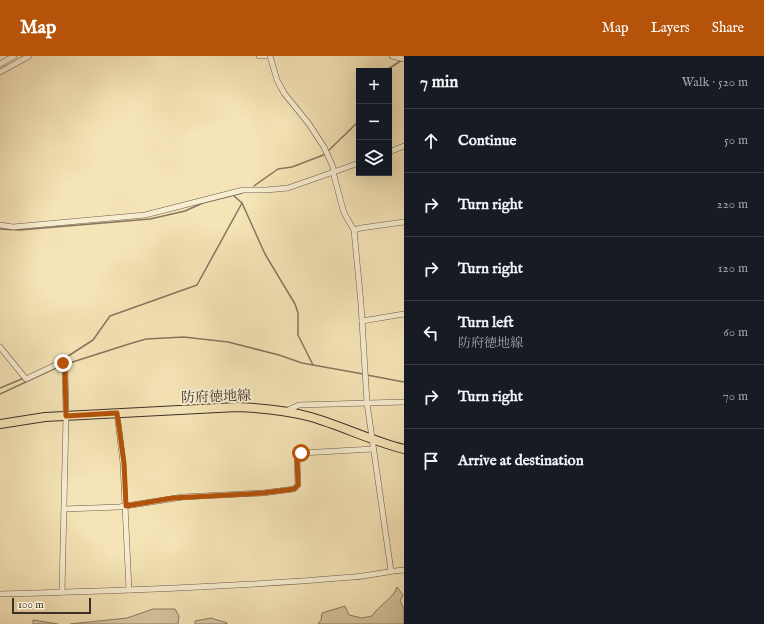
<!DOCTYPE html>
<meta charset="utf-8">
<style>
:root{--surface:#171b24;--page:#20242c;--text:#f1f3f6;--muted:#9ea1a6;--line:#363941;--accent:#b45309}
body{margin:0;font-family:"IM FELL English","Noto Serif JP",serif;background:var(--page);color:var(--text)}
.controls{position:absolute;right:12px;top:12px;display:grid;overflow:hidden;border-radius:0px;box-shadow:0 4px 16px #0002}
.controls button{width:36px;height:36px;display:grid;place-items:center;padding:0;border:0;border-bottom:1px solid var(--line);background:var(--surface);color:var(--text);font:20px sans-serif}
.scale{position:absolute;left:12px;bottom:10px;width:79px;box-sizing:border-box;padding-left:4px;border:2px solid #3d2f28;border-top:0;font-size:11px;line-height:14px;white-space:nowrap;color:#3d2f28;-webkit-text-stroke:3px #f8edd0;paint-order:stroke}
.stop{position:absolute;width:12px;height:12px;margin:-9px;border:3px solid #b45309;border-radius:50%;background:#fff}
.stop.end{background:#b45309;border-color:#fff;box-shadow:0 1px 4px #0008}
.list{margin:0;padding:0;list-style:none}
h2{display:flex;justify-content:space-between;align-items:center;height:52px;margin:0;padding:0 16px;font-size:17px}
h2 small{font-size:13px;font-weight:400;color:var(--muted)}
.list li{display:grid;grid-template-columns:26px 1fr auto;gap:12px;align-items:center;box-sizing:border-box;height:64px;padding:0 16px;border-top:1px solid var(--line)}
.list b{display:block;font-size:15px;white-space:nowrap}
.list p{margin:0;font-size:13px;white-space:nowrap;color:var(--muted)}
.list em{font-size:13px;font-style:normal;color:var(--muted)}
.icon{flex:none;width:22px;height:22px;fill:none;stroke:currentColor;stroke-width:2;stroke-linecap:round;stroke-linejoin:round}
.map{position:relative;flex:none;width:404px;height:568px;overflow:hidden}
header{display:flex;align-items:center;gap:24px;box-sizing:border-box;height:56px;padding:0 20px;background:var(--accent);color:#fff}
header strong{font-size:19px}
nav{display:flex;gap:22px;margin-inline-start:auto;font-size:14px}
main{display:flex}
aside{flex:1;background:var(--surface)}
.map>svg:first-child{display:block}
</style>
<header>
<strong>Map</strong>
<nav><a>Map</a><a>Layers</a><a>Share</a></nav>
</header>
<main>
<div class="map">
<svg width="404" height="568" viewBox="0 0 404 568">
<rect width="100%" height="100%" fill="#f5e4b7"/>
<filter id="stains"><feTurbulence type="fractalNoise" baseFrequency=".005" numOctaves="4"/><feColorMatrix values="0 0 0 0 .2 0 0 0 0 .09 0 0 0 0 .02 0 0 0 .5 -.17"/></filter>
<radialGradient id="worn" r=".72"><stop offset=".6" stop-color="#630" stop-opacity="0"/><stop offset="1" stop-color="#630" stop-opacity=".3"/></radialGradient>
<g fill="#d6c59f" stroke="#8a7a64">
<path d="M397 531 403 539 400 545 404 553V568H318L321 564 322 557 345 550 349 559 362 562 372 560C379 549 394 542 397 531Z"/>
<polygon points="153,553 175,553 179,560 178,568 70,568 127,562"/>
<polygon points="211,562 227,567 227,568 195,568 195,565"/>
<polygon points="33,564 58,568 33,568"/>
</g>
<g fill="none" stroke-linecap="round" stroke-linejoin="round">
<g stroke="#867660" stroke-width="1.5">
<polyline points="385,15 402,4"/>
<polyline points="328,95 357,67 359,62"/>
<polyline points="254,130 278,113 292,111 326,98"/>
<polyline points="234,140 242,147 265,198 295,248 298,257 298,279 313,309"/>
<polyline points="0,173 20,174 150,163 185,155 203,147 242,137"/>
<polyline points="62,304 93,284 110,260 197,229 242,147"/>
<polyline points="367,319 404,326"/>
<polyline points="0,332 24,322"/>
<polyline points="0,338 60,310 129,288 146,283 184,281 228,286 279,299 302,307 363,318"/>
</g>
<defs>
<g id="street">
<polyline points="259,0 265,0"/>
<polyline points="270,0 277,24 284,37 309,68 324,91 333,111 334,120 344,157 354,174 361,248 367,347 391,515"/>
<polyline points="392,0 404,3"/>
<polyline points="0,8 14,0"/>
<polyline points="0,16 29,0"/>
<polyline points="389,96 404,90"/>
<polyline points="0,169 13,171 145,159 243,134 266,134 288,132 359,107"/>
<polyline points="354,174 361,172 404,166"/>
<polyline points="362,265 404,258"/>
<polyline points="0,291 26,323 62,306 65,309 66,360 62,536"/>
<polyline points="286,355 299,349 404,346"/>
<polyline points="117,357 123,407 129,534"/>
<polyline points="64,453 119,451 183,441 263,437 294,433 298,429 297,401 301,397 373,393"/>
<path d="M0 538C118 535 236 531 353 521 370 520 387 515 404 514"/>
</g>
<path id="primary" d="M0 368 45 361 237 351C262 352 286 354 311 361 342 370 372 385 404 393"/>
</defs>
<use href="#street" stroke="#6b5c4c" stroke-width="6"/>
<use href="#primary" stroke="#3d2f28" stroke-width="10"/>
<use href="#street" stroke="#f8edd0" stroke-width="5"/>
<use href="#primary" stroke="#f5e4b7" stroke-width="8"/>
</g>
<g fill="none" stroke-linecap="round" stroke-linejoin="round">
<polyline stroke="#b45309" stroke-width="5" points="63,307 65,313 66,360 117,357 124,407 126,450 173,442 263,437 294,433 298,429 297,400 301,397"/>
</g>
<g text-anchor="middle" stroke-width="4" stroke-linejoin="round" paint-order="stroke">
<g font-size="14" fill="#3d2f28" stroke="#f8edd0">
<text transform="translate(216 340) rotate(-2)" y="5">防府徳地線</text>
</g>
</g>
<rect width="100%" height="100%" filter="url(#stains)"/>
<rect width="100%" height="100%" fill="url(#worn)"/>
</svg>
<div class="controls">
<button>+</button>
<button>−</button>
<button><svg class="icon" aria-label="layers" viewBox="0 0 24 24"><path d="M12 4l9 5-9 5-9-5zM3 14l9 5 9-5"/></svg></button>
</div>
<div class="scale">100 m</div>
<div class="stop" style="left:301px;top:397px"></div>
<div class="stop end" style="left:63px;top:307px"></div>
</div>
<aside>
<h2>7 min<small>Walk · 520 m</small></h2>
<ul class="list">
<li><svg class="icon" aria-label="ahead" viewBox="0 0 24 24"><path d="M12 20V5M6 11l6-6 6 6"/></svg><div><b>Continue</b></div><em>50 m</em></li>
<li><svg class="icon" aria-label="right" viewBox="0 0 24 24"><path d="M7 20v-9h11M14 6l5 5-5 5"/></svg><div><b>Turn right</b></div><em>220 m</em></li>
<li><svg class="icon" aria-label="right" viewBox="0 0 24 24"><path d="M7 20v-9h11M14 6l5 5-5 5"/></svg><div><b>Turn right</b></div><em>120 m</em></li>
<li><svg class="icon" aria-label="left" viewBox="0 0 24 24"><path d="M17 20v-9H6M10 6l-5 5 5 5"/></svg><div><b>Turn left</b><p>防府徳地線</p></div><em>60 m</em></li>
<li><svg class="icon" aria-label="right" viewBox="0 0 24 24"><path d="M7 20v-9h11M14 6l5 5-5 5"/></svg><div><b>Turn right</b></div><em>70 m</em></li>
<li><svg class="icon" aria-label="arrive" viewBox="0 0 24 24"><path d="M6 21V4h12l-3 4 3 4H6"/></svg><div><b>Arrive at destination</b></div></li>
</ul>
</aside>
</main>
